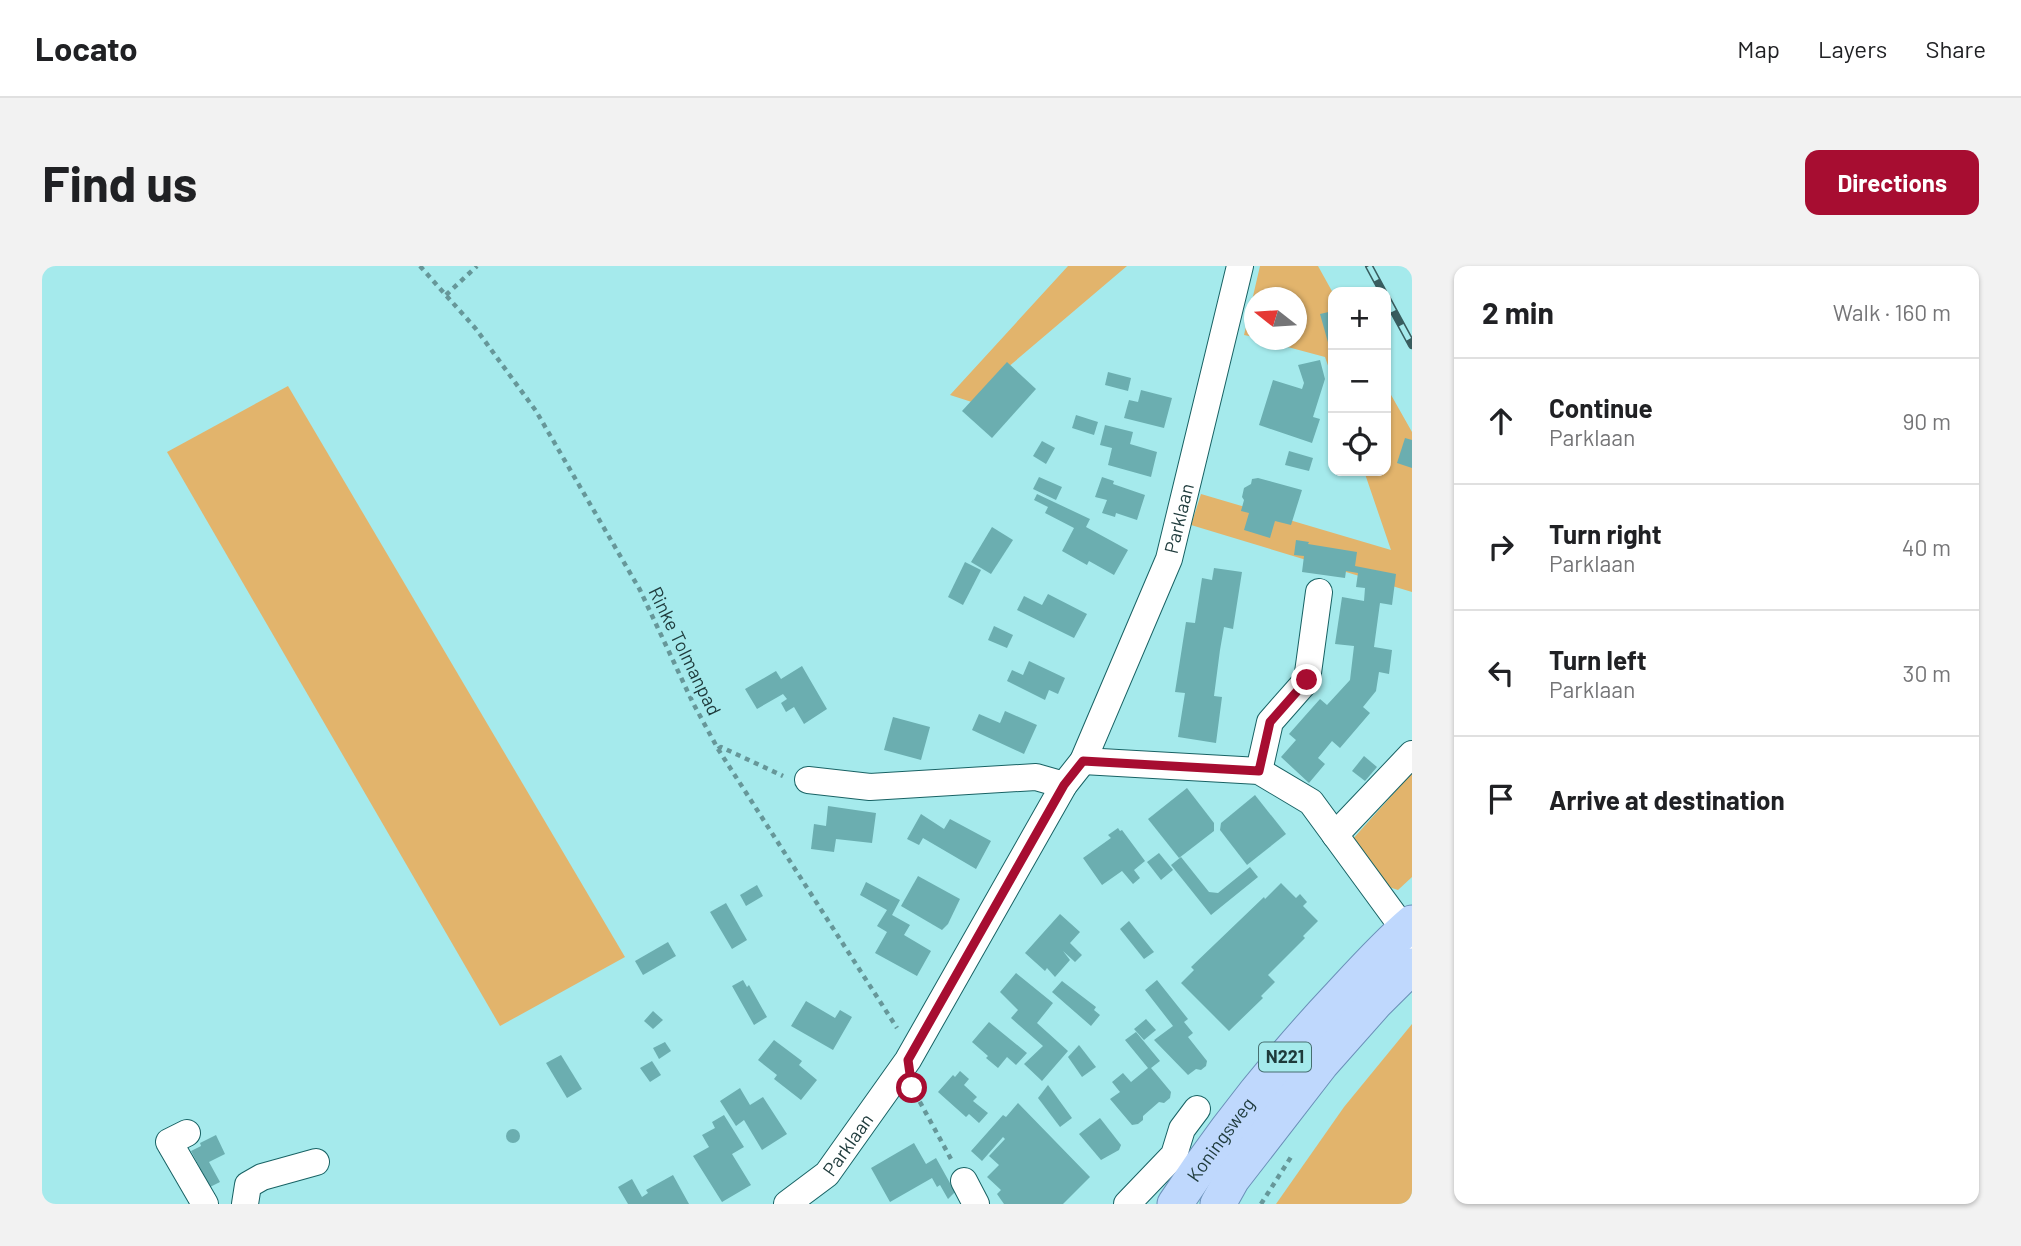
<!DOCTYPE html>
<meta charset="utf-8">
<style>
:root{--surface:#fff;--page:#f2f2f2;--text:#202124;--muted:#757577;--line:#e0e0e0;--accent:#a70d31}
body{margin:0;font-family:Barlow,sans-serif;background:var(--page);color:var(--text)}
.controls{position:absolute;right:21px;top:21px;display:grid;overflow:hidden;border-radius:14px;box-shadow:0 2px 5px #0004}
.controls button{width:63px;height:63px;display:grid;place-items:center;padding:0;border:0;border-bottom:2px solid var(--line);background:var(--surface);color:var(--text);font:35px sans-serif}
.compass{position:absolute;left:1202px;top:21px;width:63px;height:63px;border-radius:50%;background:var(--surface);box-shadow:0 2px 5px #0004;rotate:287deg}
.stop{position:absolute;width:21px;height:21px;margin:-16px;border:5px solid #a70d31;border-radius:50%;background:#fff}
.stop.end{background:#a70d31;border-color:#fff;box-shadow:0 2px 7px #0008}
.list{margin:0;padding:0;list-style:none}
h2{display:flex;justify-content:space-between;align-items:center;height:91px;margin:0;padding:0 28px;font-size:30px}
h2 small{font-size:23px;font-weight:400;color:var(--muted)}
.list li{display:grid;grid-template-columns:46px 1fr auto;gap:21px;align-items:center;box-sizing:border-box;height:126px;padding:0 28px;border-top:2px solid var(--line)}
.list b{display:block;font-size:26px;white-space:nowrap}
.list p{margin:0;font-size:23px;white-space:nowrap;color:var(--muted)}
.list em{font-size:23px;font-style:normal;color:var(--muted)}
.icon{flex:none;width:38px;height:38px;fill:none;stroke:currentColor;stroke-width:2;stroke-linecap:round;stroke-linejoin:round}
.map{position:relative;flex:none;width:1370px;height:938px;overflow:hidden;border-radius:14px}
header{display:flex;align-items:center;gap:42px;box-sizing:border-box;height:98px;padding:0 35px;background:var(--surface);border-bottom:2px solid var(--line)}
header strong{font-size:33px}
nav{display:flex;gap:38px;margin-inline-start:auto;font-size:24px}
.intro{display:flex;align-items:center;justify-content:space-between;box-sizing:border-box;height:168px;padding:0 42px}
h1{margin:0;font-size:49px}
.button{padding:18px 32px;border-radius:14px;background:var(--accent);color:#fff;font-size:24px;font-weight:700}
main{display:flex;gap:42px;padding:0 42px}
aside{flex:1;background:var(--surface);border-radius:14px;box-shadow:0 2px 5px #0004}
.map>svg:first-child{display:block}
</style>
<header>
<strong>Locato</strong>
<nav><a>Map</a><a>Layers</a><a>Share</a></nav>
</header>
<div class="intro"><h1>Find us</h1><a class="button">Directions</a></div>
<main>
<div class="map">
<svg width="1370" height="938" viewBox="0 0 1370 938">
<rect width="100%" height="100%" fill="#a5eaec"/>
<g fill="#e2b46c">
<polygon points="1026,0 1085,0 965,102 936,138 908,129"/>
<polygon points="1218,0 1276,0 1291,27 1291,114 1283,91 1220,74 1254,74 1254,32 1212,32 1212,71 1202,69"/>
<polygon points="246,120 583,691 458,760 125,186"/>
<polygon points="1344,120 1370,166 1370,326 1149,259 1159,228 1349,284 1322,205 1344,205"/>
<polygon points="1370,507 1370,611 1356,624 1344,620 1309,575"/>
<polygon points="1370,758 1370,938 1234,938 1302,841"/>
</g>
<g fill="#6baeb0">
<polygon points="1291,45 1291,86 1289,87 1278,48"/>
<polygon points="1278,94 1283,113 1271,151 1278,153 1270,177 1217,159 1231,114 1260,123 1262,117 1256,99"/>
<polygon points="965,96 994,123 950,172 920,145"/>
<polygon points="1066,106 1089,112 1086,125 1063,119"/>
<polygon points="1099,124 1130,132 1122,162 1082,152 1087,134 1096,136"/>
<polygon points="1034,149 1056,156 1052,169 1030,162"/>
<polygon points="1063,159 1091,166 1088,178 1115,186 1109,211 1066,199 1070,182 1058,179"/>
<polygon points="1363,172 1370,174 1370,202 1355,197"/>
<polygon points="1000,175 1013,182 1004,198 991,190"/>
<polygon points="1247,185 1271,192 1267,205 1243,199"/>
<polygon points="997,211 1020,221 1014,234 991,223"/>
<polygon points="1060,211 1072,215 1071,218 1103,229 1095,254 1074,247 1073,251 1060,247 1065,234 1053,231"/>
<polygon points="1216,212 1260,224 1249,259 1233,255 1228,272 1202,264 1207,247 1199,245 1202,234 1200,231 1202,222 1209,218 1210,213"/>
<polygon points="995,228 1048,253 1044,261 1086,284 1072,309 1047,295 1045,299 1020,285 1032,262 1003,247 1006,241 992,234"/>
<polygon points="950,261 971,274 949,308 929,296"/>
<polygon points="1254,274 1267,276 1266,278 1315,286 1313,300 1354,308 1350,339 1338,337 1332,381 1350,384 1347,408 1337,406 1334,425 1321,441 1328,447 1298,482 1290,475 1276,492 1283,498 1267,517 1239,491 1254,474 1247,468 1262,451 1278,433 1285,439 1308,414 1312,380 1293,378 1300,331 1322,335 1323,322 1314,321 1316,307 1304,305 1303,312 1260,306 1262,290 1252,289"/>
<polygon points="923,296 939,304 921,339 906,331"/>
<polygon points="1172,302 1200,306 1191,363 1182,361 1178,384 1172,430 1180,431 1174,477 1136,471 1143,427 1133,426 1144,356 1153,357 1160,312 1170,314"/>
<polygon points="1006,328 1045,348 1032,372 975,344 982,330 1000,339"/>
<polygon points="952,360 971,369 965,382 946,374"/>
<polygon points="987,395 1023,412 1016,428 1007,424 1003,434 965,415 970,404 981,409"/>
<polygon points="760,400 785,443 762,458 752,441 744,446 739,437 745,433 741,428 715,443 703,423 734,405 739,413"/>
<polygon points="963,445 995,459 982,488 930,464 937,448 958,457"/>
<polygon points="851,451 888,461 879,494 842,484"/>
<polygon points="1322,490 1335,501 1323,515 1310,505"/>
<polygon points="1145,522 1172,557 1172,565 1137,592 1106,553"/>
<polygon points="1213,529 1244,568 1205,599 1178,564 1179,557"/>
<polygon points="786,540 834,547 830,577 794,573 792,586 769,583 772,558 784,560"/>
<polygon points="879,548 902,563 908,553 949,575 934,603 881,572 877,579 865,573"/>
<polygon points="1076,562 1078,565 1080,564 1103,595 1092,604 1098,612 1091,618 1080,605 1060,619 1041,592 1069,572 1066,569"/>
<polygon points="1117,587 1131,604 1119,614 1105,596"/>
<polygon points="1139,591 1167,626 1176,627 1208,601 1216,611 1169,649 1129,599"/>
<polygon points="876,610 918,633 906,658 900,664 859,640"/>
<polygon points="824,616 858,634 850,649 868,659 862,669 889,685 875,710 833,687 845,666 835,660 845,644 818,629"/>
<polygon points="1239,617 1254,632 1258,628 1265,636 1261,640 1276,655 1261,670 1263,672 1226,709 1233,716 1219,730 1221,732 1187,765 1139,717 1152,704 1149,701 1222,631 1223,633"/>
<polygon points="715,619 721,630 704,640 698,629"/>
<polygon points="684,637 705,674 690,683 668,646"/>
<polygon points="1018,648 1038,666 1028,677 1040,689 1033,696 1021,685 1028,694 1013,711 1005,702 1003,705 983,687"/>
<polygon points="1087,655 1112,686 1102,693 1078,663"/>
<polygon points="626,676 634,690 601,709 593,695"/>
<polygon points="974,707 1011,737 995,757 1026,785 1000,815 982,798 1001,780 969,752 976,744 958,726"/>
<polygon points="701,714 705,721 707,719 725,751 712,759 690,720"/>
<polygon points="1115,714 1146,753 1142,756 1151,767 1146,771 1165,795 1164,800 1159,804 1154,803 1146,809 1112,774 1131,760 1103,724"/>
<polygon points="1020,715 1054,741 1052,744 1058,749 1049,760 1010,726"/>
<polygon points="764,735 793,752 798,744 810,751 791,784 749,760"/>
<polygon points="611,745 621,754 611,763 602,755"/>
<polygon points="1104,753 1114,764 1102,774 1092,763"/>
<polygon points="947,756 985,787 974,799 965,791 956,802 944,792 946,790 930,776"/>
<polygon points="1094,766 1118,795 1109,802 1129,826 1128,832 1122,837 1117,836 1101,850 1101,854 1096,858 1090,859 1068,833 1078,826 1070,816 1081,807 1089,816 1106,802 1083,774"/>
<polygon points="732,774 760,795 757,799 775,814 759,834 732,813 735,809 716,794"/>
<polygon points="623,776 629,785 617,793 611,782"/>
<polygon points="1037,779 1054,801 1040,811 1026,791"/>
<polygon points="519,789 540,823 525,832 504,797"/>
<polygon points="610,795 619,809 608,816 598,802"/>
<polygon points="918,805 927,813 922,819 935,831 931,835 946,847 937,857 927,848 924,851 896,826 911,809 913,811"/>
<polygon points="1006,819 1030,852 1018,861 996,832"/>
<polygon points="698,822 708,839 721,831 745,868 720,884 702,854 694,860 678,835"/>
<polygon points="976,837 1048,911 1021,938 962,938 955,928 959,924 945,911 957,899 947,890 963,873 961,871 940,895 929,885 961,849 964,851"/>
<polygon points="682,849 702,881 690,888 709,919 680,936 651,890 667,881 660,869 673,862 670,856"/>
<polygon points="1058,852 1079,879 1077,884 1059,894 1037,868"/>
<circle cx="471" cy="870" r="7"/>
<polygon points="174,869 183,888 167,896 178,916 168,921 149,885 159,880 158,877"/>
<polygon points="872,877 884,898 894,892 913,926 906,933 898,919 895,921 890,912 848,936 829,902"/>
<polygon points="631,909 647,938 586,938 576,921 590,913 600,931 606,927 604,924"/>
</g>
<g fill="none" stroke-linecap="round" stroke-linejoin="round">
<defs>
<g id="minor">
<polyline points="1041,495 1217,505 1269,536 1370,674"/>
<polyline points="1217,505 1228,456 1265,414 1277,326"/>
<polyline points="766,514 828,521 994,511 1022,519"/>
<polyline points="1293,569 1370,488"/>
<polyline points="145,867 127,876 163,938"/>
<polyline points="922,915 934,938"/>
<polyline points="203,938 206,919 220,911 274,896"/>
<path id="s1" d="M745 938 785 908 866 794 1022 519 1041 495 1127 293 1198 0"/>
<polyline points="1085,938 1132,889 1140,863 1155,843"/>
</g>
<g id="major">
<path id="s2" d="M1133 938C1181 865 1235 797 1295 733 1319 707 1343 680 1370 657"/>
<polyline points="1176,938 1190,913 1279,798 1333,737 1370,700"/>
</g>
</defs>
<use href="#minor" stroke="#186264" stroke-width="28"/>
<use href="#major" stroke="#6b90b8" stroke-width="37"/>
<g stroke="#669799" stroke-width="4.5" stroke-dasharray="5 5" stroke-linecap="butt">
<polyline points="378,0 434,63 494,145 598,324 651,437 676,483 855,762"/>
<polyline points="404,29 435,0"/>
<polyline points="676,483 679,481 741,510"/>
<polyline points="873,827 909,893"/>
<polyline points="1219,938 1249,891"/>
</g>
<use href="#minor" stroke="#fff" stroke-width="26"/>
<use href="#major" stroke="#bfd8fd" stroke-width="35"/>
<defs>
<g id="rail">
<polyline points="1327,0 1341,26"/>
<polyline points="1344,31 1370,79"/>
</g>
</defs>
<use href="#rail" stroke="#395d5f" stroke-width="8"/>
<use href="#rail" stroke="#a5eaec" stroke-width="5" stroke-dasharray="16" stroke-linecap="butt"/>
</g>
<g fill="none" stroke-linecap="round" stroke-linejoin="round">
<polyline stroke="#a70d31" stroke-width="9" points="870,822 866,794 1022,519 1041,495 1217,505 1228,456 1265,414"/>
</g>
<g text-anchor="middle" stroke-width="7" stroke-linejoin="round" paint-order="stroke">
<rect fill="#a5eaec" stroke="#466f70" stroke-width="2" x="1217" y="776.5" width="52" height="29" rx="5"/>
<g font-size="18" font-weight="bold" fill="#1e3a3b">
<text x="1243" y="797">N221</text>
</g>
<g font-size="19" fill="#1e3a3b" stroke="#a5eaec">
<text dy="7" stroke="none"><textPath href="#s1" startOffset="798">Parklaan</textPath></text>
<text transform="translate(643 385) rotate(64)" y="7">Rinke Tolmanpad</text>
<text dy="7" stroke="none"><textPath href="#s2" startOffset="79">Koningsweg</textPath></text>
<text dy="7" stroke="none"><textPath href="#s1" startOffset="86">Parklaan</textPath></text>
</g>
</g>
</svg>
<div class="controls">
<button>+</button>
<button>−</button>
<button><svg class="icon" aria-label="locate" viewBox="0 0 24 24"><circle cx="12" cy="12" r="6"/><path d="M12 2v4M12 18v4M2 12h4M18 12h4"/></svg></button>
</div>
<svg class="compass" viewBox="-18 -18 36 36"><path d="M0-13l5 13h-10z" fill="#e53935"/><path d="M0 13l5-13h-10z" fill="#757577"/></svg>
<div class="stop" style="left:870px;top:822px"></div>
<div class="stop end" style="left:1265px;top:414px"></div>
</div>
<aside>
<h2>2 min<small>Walk · 160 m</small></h2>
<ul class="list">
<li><svg class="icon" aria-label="ahead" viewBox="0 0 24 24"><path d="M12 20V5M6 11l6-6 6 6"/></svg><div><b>Continue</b><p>Parklaan</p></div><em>90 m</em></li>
<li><svg class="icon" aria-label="right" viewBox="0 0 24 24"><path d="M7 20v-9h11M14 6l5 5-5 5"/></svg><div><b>Turn right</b><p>Parklaan</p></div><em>40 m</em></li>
<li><svg class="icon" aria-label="left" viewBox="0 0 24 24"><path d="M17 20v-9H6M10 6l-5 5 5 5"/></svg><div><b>Turn left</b><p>Parklaan</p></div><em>30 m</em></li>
<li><svg class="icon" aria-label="arrive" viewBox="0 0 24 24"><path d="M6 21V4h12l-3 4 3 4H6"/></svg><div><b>Arrive at destination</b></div></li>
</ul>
</aside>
</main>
